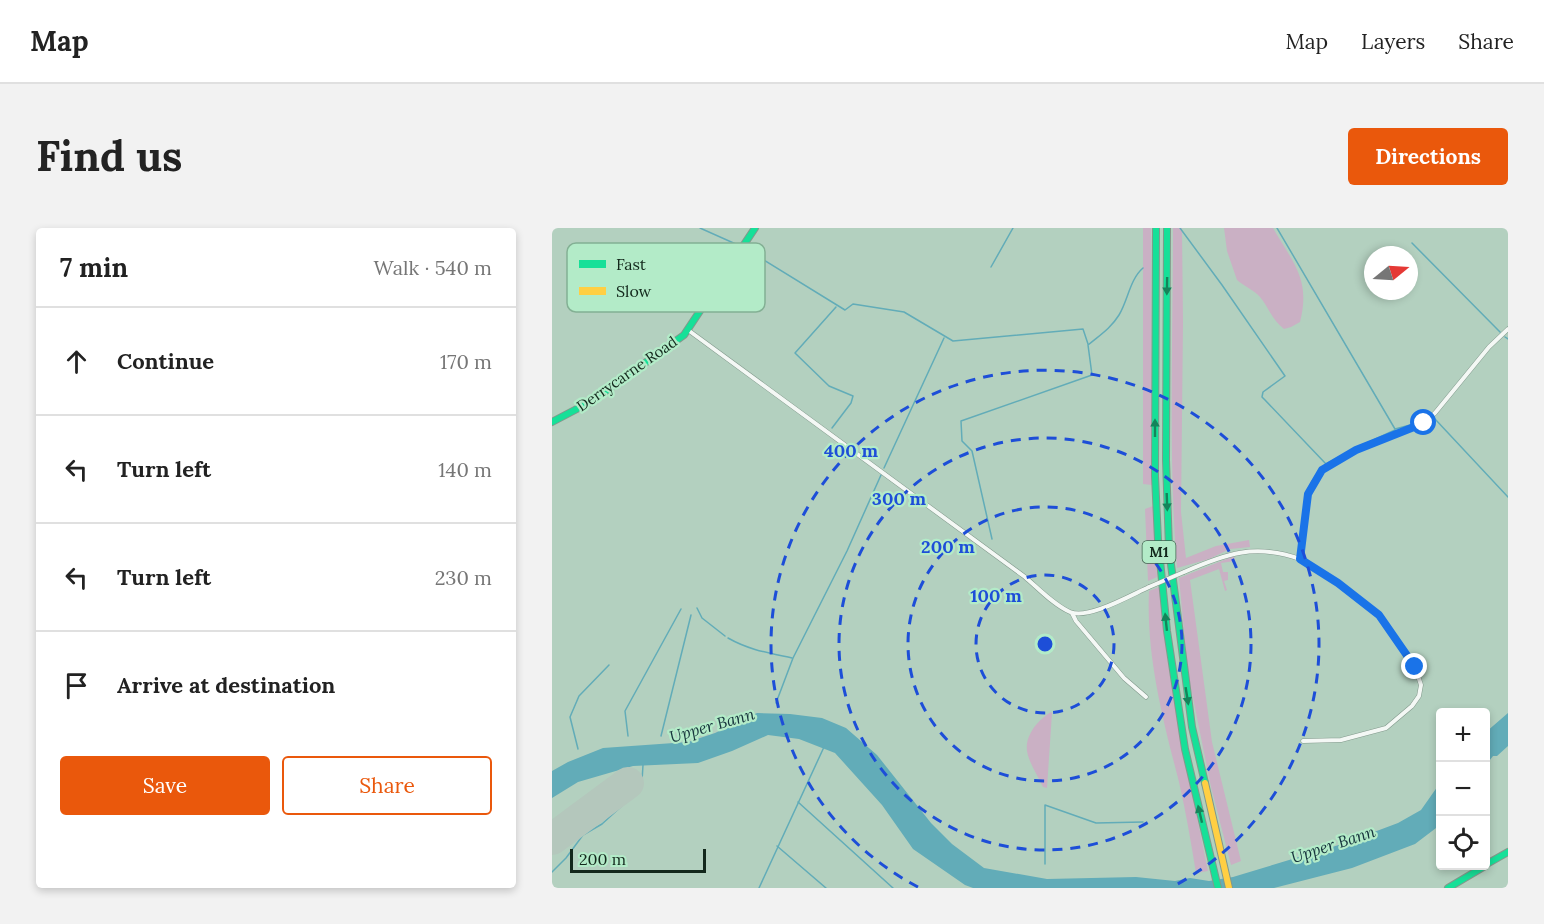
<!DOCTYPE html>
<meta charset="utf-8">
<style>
:root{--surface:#fff;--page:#f2f2f2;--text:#222;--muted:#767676;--line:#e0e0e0;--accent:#ea580c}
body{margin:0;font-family:Lora,serif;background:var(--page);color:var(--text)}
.controls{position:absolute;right:18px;bottom:18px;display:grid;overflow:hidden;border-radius:6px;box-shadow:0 3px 9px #0003}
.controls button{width:54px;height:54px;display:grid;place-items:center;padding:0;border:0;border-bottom:2px solid var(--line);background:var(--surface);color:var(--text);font:30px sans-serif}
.compass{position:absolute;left:812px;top:18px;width:54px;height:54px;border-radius:50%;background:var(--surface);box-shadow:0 3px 9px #0003;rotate:72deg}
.scale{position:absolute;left:18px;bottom:15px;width:136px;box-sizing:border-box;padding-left:6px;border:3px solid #13281c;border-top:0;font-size:16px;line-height:21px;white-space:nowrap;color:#13281c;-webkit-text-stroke:4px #b3ebc8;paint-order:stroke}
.stop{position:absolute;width:18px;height:18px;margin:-14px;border:4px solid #1a73e8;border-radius:50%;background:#fff}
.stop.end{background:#1a73e8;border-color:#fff;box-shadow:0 2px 6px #0008}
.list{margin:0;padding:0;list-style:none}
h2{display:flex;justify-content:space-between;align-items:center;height:78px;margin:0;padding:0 24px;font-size:26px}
h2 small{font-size:20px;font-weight:400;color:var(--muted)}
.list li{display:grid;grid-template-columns:39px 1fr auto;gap:18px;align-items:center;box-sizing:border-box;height:108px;padding:0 24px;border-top:2px solid var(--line)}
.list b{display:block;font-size:22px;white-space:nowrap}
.list em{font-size:20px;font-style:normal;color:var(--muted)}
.actions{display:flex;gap:12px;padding:18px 24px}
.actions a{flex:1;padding:14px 0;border:2px solid var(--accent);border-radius:6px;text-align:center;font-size:21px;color:var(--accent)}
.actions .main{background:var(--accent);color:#fff}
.icon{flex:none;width:33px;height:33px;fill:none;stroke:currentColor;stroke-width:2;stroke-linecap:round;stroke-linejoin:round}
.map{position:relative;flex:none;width:956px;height:660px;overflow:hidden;border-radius:6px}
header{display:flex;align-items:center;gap:36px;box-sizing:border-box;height:84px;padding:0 30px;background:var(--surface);border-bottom:2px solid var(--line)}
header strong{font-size:28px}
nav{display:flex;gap:33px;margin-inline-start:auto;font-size:21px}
.intro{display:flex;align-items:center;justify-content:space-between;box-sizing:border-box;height:144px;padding:0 36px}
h1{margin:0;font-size:42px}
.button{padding:15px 27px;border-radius:6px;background:var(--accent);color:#fff;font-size:21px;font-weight:700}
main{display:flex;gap:36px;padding:0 36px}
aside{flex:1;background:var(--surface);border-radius:6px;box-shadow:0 3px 9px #0003}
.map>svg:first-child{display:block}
</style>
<header>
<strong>Map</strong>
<nav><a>Map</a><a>Layers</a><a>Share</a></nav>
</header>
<div class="intro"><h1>Find us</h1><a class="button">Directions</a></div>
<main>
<aside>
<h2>7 min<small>Walk · 540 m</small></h2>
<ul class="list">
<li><svg class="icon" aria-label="ahead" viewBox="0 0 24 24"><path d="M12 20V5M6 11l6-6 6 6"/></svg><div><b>Continue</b></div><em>170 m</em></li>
<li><svg class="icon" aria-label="left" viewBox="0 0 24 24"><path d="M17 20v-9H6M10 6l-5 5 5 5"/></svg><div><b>Turn left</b></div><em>140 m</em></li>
<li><svg class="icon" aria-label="left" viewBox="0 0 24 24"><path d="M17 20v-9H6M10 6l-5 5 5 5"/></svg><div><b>Turn left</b></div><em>230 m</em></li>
<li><svg class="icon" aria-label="arrive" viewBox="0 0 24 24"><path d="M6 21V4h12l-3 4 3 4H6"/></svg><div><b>Arrive at destination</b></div></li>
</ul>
<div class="actions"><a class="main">Save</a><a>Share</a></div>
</aside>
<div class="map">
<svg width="956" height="660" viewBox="0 0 956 660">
<rect width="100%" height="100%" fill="#b3d0bf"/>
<g fill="#cab0c4">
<polygon points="591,0 599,0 600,257 591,256"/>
<path d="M621 0H630L631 95 629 284 634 330 664 318 697 312 698 319 678 321 657 331 625 340C616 227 621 113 621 0Z"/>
<path d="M672 0H721C741 35 759 51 748 94L739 99 732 101C720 92 717 80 708 69 702 62 692 58 685 52L675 23Z"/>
<polygon points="601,278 605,349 596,353 593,281"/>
<polygon points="682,328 683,333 669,335 671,344 676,344 676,352 672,353 675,362 673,363 667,341 638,352 660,514 689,633 679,637 659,559 636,445 627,350"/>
<path d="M607 359 615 430 626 496 656 643 644 645C639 615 634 584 627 554 611 492 594 428 597 363Z"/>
<path d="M499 484 500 485 495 560 491 559C486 548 477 535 475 523 473 507 486 492 499 484Z"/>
</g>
<g fill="#62acb8">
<polygon points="205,485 238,486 270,490 294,500 325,527 379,595 400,616 432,640 495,651 584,649 623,653 638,650 657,653 681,649 790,616 846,595 869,582 888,555 888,597 863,616 800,640 722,660 421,660 413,657 361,621 330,577 283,525 247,511 216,507 180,523 146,535 81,538 26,554 0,570 0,543 16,534 51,520 136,514 163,505"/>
<polygon points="956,485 956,518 945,528 941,528 934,537 934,504"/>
</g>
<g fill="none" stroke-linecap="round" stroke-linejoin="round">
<g stroke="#62acb8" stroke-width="1.5">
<polyline points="148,0 186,17"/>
<polyline points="628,0 670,57 733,148 711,164 710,169 713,172 774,236 800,222"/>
<polyline points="725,0 843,201 862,196 879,185"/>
<polyline points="860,15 948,104"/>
<polyline points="194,21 293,82 301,76 352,84 401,113 531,101 536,116"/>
<polyline points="439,39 461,0"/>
<polyline points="953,109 956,111"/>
<polyline points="883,191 956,269"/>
<polyline points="280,200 299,175 301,168 277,158 243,125 284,79"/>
<polyline points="806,219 843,202"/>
<polyline points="332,240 392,110"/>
<path d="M440 311 420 223 410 213 409 193 540 147 536 117C548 107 559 100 567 87 576 72 578 51 591 40"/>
<polyline points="145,380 150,390 173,408"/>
<path d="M176 410C197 422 217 425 240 430"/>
<polyline points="224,475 241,430 295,323 329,247"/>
<polyline points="76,508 73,483 129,381"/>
<polyline points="109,508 139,387"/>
<polyline points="26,521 18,489 27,468 57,437"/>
<polyline points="246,574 341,660"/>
<polyline points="225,618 274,660"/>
<polyline points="493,636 493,577 544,595 591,594"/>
<polyline points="0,644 14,630 31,607 50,596 84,565 90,553 91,537"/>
<polyline points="207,660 272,519"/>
</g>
<polyline stroke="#b4c7bc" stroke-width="32" points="0,611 76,555"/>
<defs>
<g id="street">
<path d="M136 102 473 349C487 361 502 377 518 384 536 392 579 367 597 359"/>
<polyline points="748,331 786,355 827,387 863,439 869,457 867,468 860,478 834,500 789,512 751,513"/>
<path d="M632 344C673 326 703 315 748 331L756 266 761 255 770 242 804 222 872 195 883 185 937 119 956 101"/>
<polyline points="520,385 524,393 572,450 594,469"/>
</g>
<g id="fast">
<polyline points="604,0 603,248 606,312 615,403 633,521 666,660"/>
<polyline points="615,0 614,232 617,321 640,499 653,555"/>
<polyline points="0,194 40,173 132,107 203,0"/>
<polyline points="933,637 956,624"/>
<polyline points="896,660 933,638"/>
</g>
<polyline id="slow" points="653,555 677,660"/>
</defs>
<use href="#street" stroke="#82998c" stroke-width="5"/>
<use href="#fast" stroke="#82998c" stroke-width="8"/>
<use href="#slow" stroke="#82998c" stroke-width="8"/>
<use href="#street" stroke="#f4f8f5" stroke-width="4"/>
<use href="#fast" stroke="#16e098" stroke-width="6"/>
<use href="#slow" stroke="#ffcf43" stroke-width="6"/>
<defs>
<polyline id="street-bridge" points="597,359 632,344"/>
</defs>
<use href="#street-bridge" stroke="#82998c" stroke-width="5" stroke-linecap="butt"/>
<use href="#street-bridge" stroke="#f4f8f5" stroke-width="4"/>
</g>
<defs><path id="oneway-solid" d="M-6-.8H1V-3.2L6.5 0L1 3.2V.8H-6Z" transform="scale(1.5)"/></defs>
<g fill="#14845a">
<use href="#oneway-solid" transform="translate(615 58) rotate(91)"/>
<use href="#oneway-solid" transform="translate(603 200) rotate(-90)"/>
<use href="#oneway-solid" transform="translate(615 274) rotate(88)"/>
<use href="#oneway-solid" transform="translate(614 394) rotate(-96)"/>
<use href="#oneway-solid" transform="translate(635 468) rotate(81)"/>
<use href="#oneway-solid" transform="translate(648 586) rotate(-103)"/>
</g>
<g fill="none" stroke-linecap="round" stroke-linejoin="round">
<polyline stroke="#1a73e8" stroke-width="8" points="863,439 827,387 786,355 748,331 756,266 770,242 804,222 872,195"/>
</g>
<g fill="none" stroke="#1d4ed8" stroke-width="3" stroke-dasharray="10 8">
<circle cx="493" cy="416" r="69"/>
<circle cx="493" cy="416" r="137"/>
<circle cx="493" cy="416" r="206"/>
<path d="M366 659A274 274 0 1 1 620 659"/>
</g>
<g text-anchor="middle" stroke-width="4.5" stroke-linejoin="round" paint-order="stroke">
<rect fill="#b3ebc8" stroke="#436250" stroke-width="1.5" x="590.5" y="313" width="33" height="22" rx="4.5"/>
<g font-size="14" font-weight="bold" fill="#13281c">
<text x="607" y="329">M1</text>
</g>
<g font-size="15" fill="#13281c" stroke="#b3ebc8">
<text transform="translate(75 146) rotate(-35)" y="5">Derrycarne Road</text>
</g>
<g font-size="16" font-style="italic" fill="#17343c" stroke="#b3ebc8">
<text transform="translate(160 497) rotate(-16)" y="6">Upper Bann</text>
<text transform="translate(781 616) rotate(-18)" y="6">Upper Bann</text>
</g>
</g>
<rect x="15" y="15" width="198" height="69" rx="9" fill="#b3ebc8" stroke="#83b094" stroke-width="1.5"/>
<rect x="27" y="32" width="27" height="8" fill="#16e098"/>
<rect x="27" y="59" width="27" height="8" fill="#ffcf43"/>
<g font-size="16" fill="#13281c">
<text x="64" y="42">Fast</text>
<text x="64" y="69">Slow</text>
</g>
<circle cx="493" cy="416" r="9" fill="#1d4ed8" stroke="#b3ebc8" stroke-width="3"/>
<g font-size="18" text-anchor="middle" font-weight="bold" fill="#1d4ed8" stroke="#b3ebc8" stroke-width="4.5" stroke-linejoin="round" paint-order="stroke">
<text x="299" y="229">400 m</text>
<text x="347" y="277">300 m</text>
<text x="396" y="325">200 m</text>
<text x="444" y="374">100 m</text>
</g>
</svg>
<div class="controls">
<button>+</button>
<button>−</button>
<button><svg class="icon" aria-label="locate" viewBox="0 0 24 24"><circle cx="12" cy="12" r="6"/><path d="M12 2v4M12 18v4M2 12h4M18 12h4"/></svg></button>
</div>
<svg class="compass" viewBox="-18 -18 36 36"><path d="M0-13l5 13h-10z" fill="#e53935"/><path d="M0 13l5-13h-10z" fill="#767676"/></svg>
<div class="scale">200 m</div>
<div class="stop" style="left:872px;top:195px"></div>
<div class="stop end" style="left:863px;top:439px"></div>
</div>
</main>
